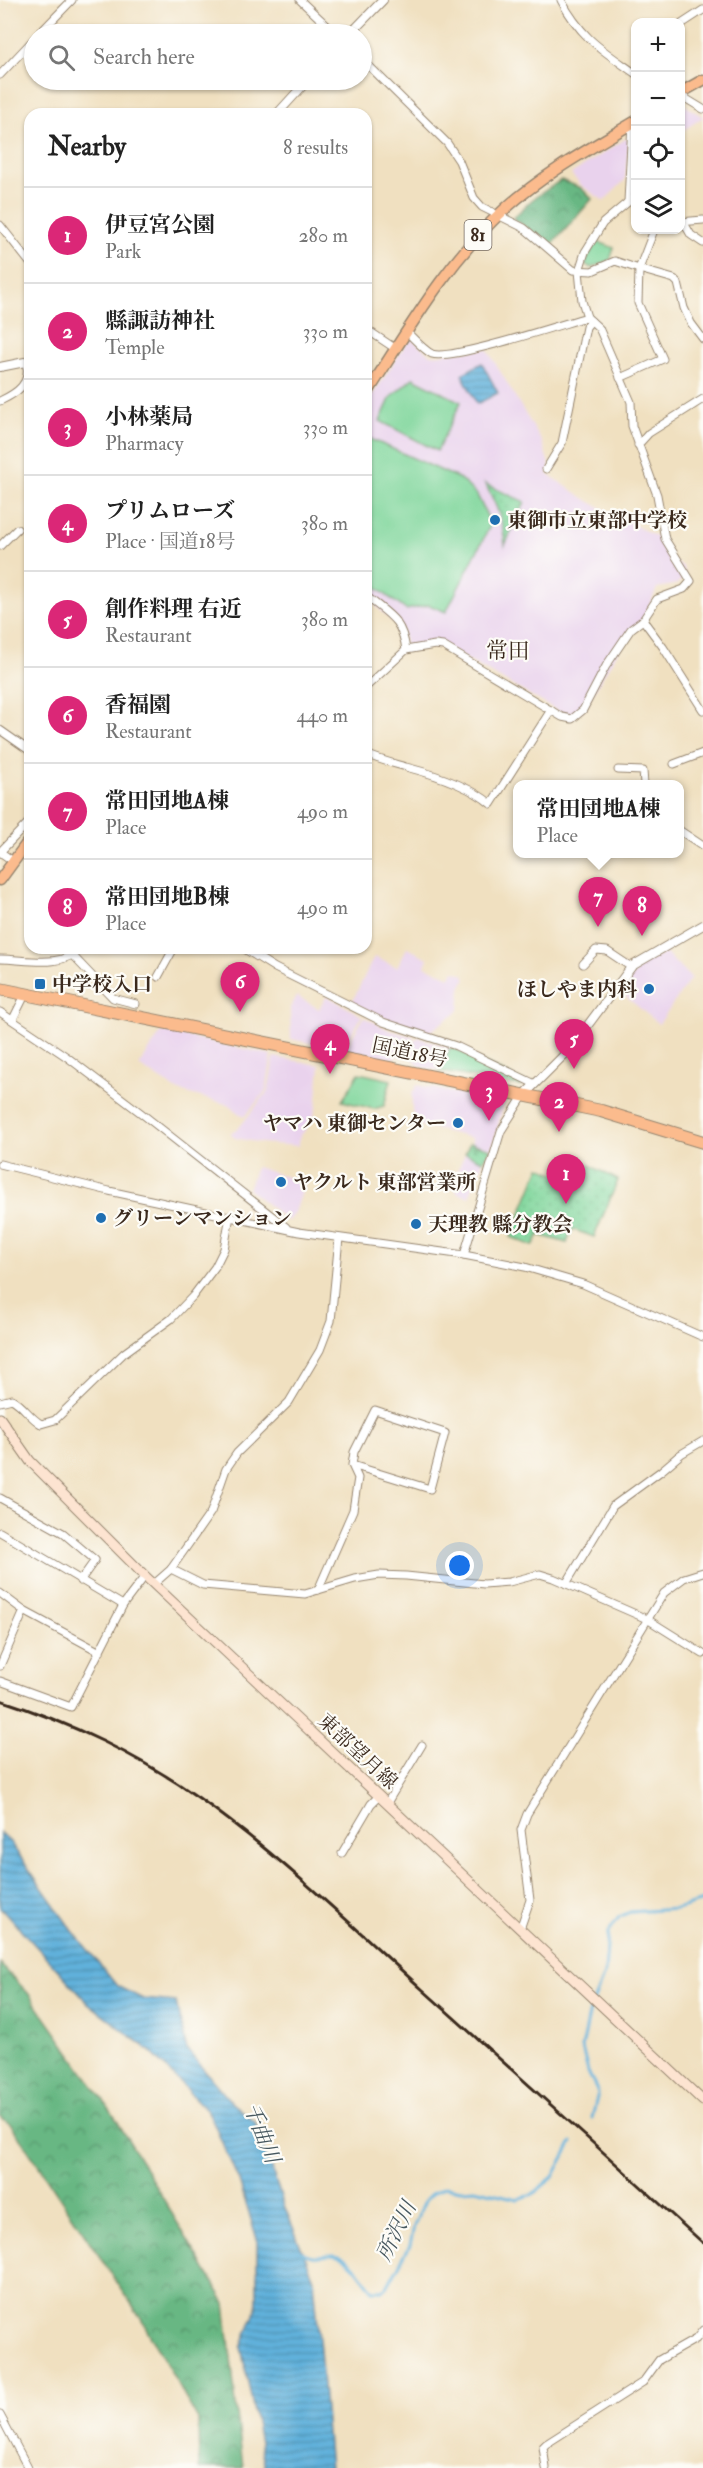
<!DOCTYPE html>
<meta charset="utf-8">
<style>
:root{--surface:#fff;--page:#f6f6f6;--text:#222;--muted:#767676;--line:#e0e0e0;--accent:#db2777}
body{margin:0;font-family:"IM FELL Double Pica","Noto Serif JP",serif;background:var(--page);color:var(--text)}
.controls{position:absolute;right:18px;top:18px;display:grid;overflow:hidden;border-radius:12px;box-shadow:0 2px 4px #0004}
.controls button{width:54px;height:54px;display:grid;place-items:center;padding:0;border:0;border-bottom:2px solid var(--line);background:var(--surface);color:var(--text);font:30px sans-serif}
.you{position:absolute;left:460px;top:1566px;width:21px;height:21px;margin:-15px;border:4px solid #fff;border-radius:50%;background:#1a73e8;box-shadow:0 0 0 9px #1a73e833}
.badge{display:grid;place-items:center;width:39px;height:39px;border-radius:50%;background:var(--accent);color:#fff;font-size:20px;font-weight:700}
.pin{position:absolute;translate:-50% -50px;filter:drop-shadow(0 2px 3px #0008)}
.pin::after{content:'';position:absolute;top:32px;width:21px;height:18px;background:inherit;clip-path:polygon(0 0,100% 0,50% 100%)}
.popup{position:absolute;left:513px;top:780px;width:171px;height:78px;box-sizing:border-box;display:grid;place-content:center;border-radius:12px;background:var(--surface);filter:drop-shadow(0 2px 4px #0005);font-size:20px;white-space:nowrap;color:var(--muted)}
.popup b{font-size:22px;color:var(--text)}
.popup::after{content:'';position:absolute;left:50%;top:100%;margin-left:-12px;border:12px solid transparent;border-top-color:var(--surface)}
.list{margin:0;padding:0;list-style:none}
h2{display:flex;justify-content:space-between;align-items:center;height:78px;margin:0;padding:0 24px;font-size:26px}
h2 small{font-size:20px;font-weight:400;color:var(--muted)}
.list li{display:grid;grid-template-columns:39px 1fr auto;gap:18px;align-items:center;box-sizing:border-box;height:96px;padding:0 24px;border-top:2px solid var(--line)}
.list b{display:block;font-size:22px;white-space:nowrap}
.list p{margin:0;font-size:20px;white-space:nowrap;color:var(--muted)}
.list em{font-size:20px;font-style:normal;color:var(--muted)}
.icon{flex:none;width:33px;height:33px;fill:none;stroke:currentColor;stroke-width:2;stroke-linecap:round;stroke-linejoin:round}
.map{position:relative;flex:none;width:703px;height:2468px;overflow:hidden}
.search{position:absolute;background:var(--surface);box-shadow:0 2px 4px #0004;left:24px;top:24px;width:348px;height:66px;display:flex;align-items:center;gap:15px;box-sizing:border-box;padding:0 21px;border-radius:33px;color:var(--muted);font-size:22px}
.panel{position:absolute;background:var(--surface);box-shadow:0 2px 4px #0004;left:24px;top:108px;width:348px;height:846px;border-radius:18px}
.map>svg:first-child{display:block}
</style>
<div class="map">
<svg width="703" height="2468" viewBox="0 0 703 2468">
<defs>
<pattern id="forest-crowns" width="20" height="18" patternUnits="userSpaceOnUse" patternTransform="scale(1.5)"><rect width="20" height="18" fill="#67b783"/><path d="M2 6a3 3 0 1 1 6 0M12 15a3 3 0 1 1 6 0" fill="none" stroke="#56956b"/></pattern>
<pattern id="cemetery-stones" width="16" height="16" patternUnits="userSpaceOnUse" patternTransform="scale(1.5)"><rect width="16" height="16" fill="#7fd69b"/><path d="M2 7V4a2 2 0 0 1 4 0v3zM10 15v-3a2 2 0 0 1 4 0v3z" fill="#6fb885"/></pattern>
<pattern id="park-dots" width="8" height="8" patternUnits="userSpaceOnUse" patternTransform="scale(1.5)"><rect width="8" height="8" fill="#7fd69b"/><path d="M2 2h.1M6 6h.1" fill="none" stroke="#6fb885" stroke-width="1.8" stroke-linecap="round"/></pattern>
<pattern id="water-rules" width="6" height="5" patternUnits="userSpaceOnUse" patternTransform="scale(1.5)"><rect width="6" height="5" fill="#60b1db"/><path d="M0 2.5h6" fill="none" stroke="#5090b1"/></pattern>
</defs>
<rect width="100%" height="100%" fill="#fdfcf7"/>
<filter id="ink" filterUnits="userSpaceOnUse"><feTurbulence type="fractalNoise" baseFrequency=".0167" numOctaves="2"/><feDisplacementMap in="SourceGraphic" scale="12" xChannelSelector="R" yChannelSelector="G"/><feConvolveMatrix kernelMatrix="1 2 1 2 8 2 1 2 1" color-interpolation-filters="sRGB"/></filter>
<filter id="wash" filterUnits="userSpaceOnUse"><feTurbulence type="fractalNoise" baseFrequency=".008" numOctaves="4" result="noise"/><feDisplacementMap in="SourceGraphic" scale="24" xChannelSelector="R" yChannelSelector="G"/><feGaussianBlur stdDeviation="1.35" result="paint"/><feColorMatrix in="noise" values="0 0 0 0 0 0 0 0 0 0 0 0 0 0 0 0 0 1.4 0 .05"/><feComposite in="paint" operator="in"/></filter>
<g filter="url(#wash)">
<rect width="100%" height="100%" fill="#f0e0c0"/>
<g fill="#e9d2ed">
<polygon points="683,104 703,117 681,132 681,106"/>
<polygon points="627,138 629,142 625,180 604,201 582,186 571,174"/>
<polygon points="410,338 431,355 487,349 542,442 550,468 547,474 590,502 657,537 672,560 684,567 685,576 678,584 657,588 643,620 631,629 583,710 572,719 443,646 406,650 403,632 366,596 366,405"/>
<polygon points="407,948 428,958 425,966 450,977 454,971 463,974 466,978 461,988 459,1010 427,1034 385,1019 352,1002 374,957 397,967"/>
<polygon points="665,953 691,978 659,1024 619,991 643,963"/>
<polygon points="297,996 319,1009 327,996 362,1016 342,1050 291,1039 290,1008"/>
<polygon points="364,1017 389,1030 415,1037 403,1054 387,1060 344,1051"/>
<polygon points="162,1031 272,1055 266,1091 244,1117 226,1104 179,1091 139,1066"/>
<polygon points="418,1037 449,1048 438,1070 421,1067 406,1053"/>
<polygon points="274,1057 320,1065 316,1108 312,1121 299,1138 299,1146 262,1143 235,1138 230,1134 238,1129 268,1091"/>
<polygon points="417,1085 504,1103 492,1148 472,1143 472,1138 415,1124 412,1109 412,1094"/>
<polygon points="465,1154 483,1161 469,1197 457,1193 453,1180"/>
<polygon points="256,1167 305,1183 295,1212 288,1221 248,1189"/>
</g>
<g fill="#7fd69b" stroke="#5d805c" stroke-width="1.5">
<polygon points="596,241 614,248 610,260 591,268 585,264"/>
<polygon points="413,378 461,402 437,451 380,421 391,397"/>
<polygon points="366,437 460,479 477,495 491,524 446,612 429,605 406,610 366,580"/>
<polygon points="450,1048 457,1050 526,1083 520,1086 439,1071"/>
<polygon points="359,1073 391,1080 384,1106 374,1109 342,1101"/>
</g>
<g fill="url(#forest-crowns)" stroke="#517050" stroke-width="1.5">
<polygon points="561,180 581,188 592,199 551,246 513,218 533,199"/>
<polygon points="0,1964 28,1993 113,2114 225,2303 243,2468 199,2468 198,2420 137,2312 11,2125 0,2116"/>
</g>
<polygon fill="url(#cemetery-stones)" stroke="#5d805c" stroke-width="1.5" points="470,1143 491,1149 483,1161 465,1153"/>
<g fill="url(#park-dots)" stroke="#5d805c" stroke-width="1.5">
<path d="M485 484 525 502 505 545C503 521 497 505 485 484Z"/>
<polygon points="570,1155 618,1180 594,1237 572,1229 567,1243 539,1235 533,1246 511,1237 540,1167 559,1175"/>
</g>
<g fill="url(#water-rules)" stroke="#4e6e7c" stroke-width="1.5">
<polygon points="482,363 498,393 477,404 462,374"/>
<polygon points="0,1833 10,1842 69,1926 117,1986 143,1999 176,2002 187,2050 232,2103 255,2122 284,2205 314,2279 330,2468 265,2468 241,2347 257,2307 257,2239 239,2181 209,2113 150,2051 88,2003 0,1907"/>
</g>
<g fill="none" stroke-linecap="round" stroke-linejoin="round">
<g stroke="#60b1db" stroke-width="3">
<polyline points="592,2118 598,2093 588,2072 582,2048 590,2010 605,1972 608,1933 619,1917 630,1912 676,1909 703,1901"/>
<path d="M302 2252C314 2261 326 2252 339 2256 354 2260 363 2280 373 2290H383L387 2287 410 2245 414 2226 425 2200 431 2194 445 2187 461 2190 475 2189 518 2199 533 2194 553 2177 572 2142"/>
</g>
</g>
</g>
<g filter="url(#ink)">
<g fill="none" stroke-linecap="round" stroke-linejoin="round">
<defs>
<g id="minor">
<polyline points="300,0 336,34"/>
<path d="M561 0C582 39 601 49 636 74"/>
<polyline points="680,25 703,10"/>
<polyline points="39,34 72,0"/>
<polyline points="362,59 447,143 459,161 474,198 482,207 524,228 573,270 592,271 615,261 639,269 654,230"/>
<polyline points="0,75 34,39"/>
<polyline points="680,95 703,109"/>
<polyline points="628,202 632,123"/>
<polyline points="680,222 703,220"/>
<polyline points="684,223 691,235 703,243"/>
<polyline points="0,225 30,263"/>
<polyline points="366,329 396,349"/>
<path d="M407 332C414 339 424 350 432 354 451 361 562 324 587 317"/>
<polyline points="620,378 663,359 638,303 639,269 674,279 678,283 684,308 691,323 703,339"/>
<path d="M0 401C17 393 32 383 26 363"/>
<polyline points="638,445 649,433 703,399"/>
<polyline points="546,469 562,443 586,327 591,321"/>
<polyline points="0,546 17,529"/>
<path d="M366 596C389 615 402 619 406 650"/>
<polyline points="643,620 663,647 703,710"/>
<polyline points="366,687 406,650 435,645 443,646 562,717 572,719 583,710 606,666 631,629 643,620 657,599 684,589 691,581 665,539 657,495 632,426 631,402 599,328 587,317 582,301 579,271 585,252 603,223 628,202"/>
<polyline points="0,730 30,751"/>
<path d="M366 754C379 760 392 763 406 767 433 774 470 786 491 804L551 710"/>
<polyline points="674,764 703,753"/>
<polyline points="618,770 643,771 644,784"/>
<polyline points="679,830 703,846"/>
<polyline points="13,861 0,852 30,821"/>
<polyline points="243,948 275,968 383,1022 456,1046 535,1084"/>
<polyline points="73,956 113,998 136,1004"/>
<path d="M0 959C27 959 61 969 81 948"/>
<polyline points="583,964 596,950 607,951 631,967"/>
<polyline points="158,977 174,948"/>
<polyline points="0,1012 67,1057 141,1113 286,1227"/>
<polyline points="13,1019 25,995"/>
<polyline points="0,1164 109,1191 299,1232 464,1255 525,1267 583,1284 703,1337"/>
<polyline points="464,1255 501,1131 524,1095"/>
<path d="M0 1402 12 1399C24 1406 29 1417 41 1424L55 1420 124 1353 171 1319 193 1296 215 1267 224 1249 230 1216"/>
<polyline points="0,1498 63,1533 95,1560 80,1581"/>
<polyline points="0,1532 123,1605"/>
<polyline points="171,1569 203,1585 305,1594 355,1579 379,1575 406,1576 484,1584 509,1582 540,1574 553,1578 647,1619 703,1654"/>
<polyline points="154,1584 171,1569 211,1512 226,1469 237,1453 289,1402 320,1350 331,1321 339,1238"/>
<polyline points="566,1584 613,1506 661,1471 681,1454 703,1441"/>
<polyline points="318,1590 353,1510 358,1478 352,1465 354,1452 375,1410 445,1433 430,1489 352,1465"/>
<polyline points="0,1593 24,1611 100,1652"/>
<polyline points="0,1666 24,1611"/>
<polyline points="0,1681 71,1707 123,1605 145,1576"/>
<polyline points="387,1803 422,1745"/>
<polyline points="342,1853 371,1804 379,1796"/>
<polyline points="520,1929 530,1900 521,1830 527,1814 664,1593 684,1578 703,1572"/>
<polyline points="0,2415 28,2468"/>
<polyline points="546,2468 543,2447 546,2444 643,2382 659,2360 696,2339 703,2330"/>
</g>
<g id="tertiary">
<polyline points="350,34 383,0"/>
<polyline points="277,114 308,80"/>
<polyline points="0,367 30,361"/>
<polyline points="524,1095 570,1049 632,966 703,925"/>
</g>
<polyline id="secondary" points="0,1418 30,1461 145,1576 703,2101"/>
<g id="primary">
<polyline points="680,93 703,80"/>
<path d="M366 395C408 330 448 260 506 208 545 173 591 148 636 121"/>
<polyline points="0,880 30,839"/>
</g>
<polyline id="trunk" points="0,989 601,1111 703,1142"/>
</defs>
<use href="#minor" stroke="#96856f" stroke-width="9"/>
<use href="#tertiary" stroke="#96856f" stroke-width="10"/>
<use href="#secondary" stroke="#96856f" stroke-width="11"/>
<use href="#primary" stroke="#96856f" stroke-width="13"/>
<use href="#trunk" stroke="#96856f" stroke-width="14"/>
<use href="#minor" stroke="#fff" stroke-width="7"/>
<use href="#tertiary" stroke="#fff" stroke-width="8"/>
<use href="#secondary" stroke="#fde4d1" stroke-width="9"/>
<use href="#primary" stroke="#fbbb8d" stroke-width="10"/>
<use href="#trunk" stroke="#fbbb8d" stroke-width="12"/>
<path stroke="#3b2a1e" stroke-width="3" d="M0 1700C69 1722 140 1756 199 1798 279 1855 351 1924 423 1990 517 2074 610 2158 703 2243"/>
</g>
</g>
<g fill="#1f6fb2" stroke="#fdfcf7" stroke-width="2">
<circle cx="495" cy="520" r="6"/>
<rect x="34" y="978" width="12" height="12" rx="3"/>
<circle cx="649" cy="989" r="6"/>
<circle cx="458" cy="1123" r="6"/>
<circle cx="281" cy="1182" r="6"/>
<circle cx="101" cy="1218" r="6"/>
<circle cx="416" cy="1224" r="6"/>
</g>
<g text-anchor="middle" stroke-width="4.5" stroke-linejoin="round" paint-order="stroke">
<rect fill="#fdfcf7" stroke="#75695f" stroke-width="1.5" x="464.5" y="220" width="27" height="30" rx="4.5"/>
<g font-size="18" font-weight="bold" fill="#3b2a1e">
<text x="478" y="241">81</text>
</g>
<g font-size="20" font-weight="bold" fill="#3b2a1e" stroke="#fdfcf7" text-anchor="start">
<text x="507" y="527">東御市立東部中学校</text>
<text x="52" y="991">中学校入口</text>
<text x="637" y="996" text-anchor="end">ほしやま内科</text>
<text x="446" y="1130" text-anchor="end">ヤマハ 東御センター</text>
<text x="293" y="1189">ヤクルト 東部営業所</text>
<text x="113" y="1225">グリーンマンション</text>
<text x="428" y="1231">天理教 縣分教会</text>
</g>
<g font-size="20" fill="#3b2a1e" stroke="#fdfcf7">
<text transform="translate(410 1052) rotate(12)" y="7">国道18号</text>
<text transform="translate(358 1751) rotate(43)" y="7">東部望月線</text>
</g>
<g font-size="21" font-style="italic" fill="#485960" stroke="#fdfcf7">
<text transform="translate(262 2133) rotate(68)" y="7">千曲川</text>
<text transform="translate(396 2231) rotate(-64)" y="7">所沢川</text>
</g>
<g font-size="22" fill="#3b2a1e" stroke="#fdfcf7">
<text x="508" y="658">常田</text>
</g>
</g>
</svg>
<div class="controls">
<button>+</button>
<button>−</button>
<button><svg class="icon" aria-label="locate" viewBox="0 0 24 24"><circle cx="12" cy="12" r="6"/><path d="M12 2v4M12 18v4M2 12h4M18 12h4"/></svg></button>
<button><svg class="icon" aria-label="layers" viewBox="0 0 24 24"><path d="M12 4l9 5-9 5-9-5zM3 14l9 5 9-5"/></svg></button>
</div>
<div class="you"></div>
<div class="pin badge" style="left:566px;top:1204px">1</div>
<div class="pin badge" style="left:559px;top:1132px">2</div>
<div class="pin badge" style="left:489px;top:1121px">3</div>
<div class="pin badge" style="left:330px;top:1074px">4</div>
<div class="pin badge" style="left:574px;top:1069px">5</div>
<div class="pin badge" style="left:240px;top:1012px">6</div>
<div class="pin badge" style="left:598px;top:927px">7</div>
<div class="popup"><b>常田団地A棟</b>Place</div>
<div class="pin badge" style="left:642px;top:936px">8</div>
<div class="search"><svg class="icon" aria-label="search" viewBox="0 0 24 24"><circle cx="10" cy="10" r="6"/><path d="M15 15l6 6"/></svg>Search here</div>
<section class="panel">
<h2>Nearby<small>8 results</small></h2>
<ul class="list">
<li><span class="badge">1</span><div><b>伊豆宮公園</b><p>Park</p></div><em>280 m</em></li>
<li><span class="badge">2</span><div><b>縣諏訪神社</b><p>Temple</p></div><em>330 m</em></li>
<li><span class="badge">3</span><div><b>小林薬局</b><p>Pharmacy</p></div><em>330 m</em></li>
<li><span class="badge">4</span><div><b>プリムローズ</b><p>Place · 国道18号</p></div><em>380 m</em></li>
<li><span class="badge">5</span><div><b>創作料理 右近</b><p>Restaurant</p></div><em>380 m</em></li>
<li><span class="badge">6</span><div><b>香福園</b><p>Restaurant</p></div><em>440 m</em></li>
<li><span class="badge">7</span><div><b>常田団地A棟</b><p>Place</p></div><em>490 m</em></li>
<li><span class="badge">8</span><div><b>常田団地B棟</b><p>Place</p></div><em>490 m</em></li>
</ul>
</section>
</div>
